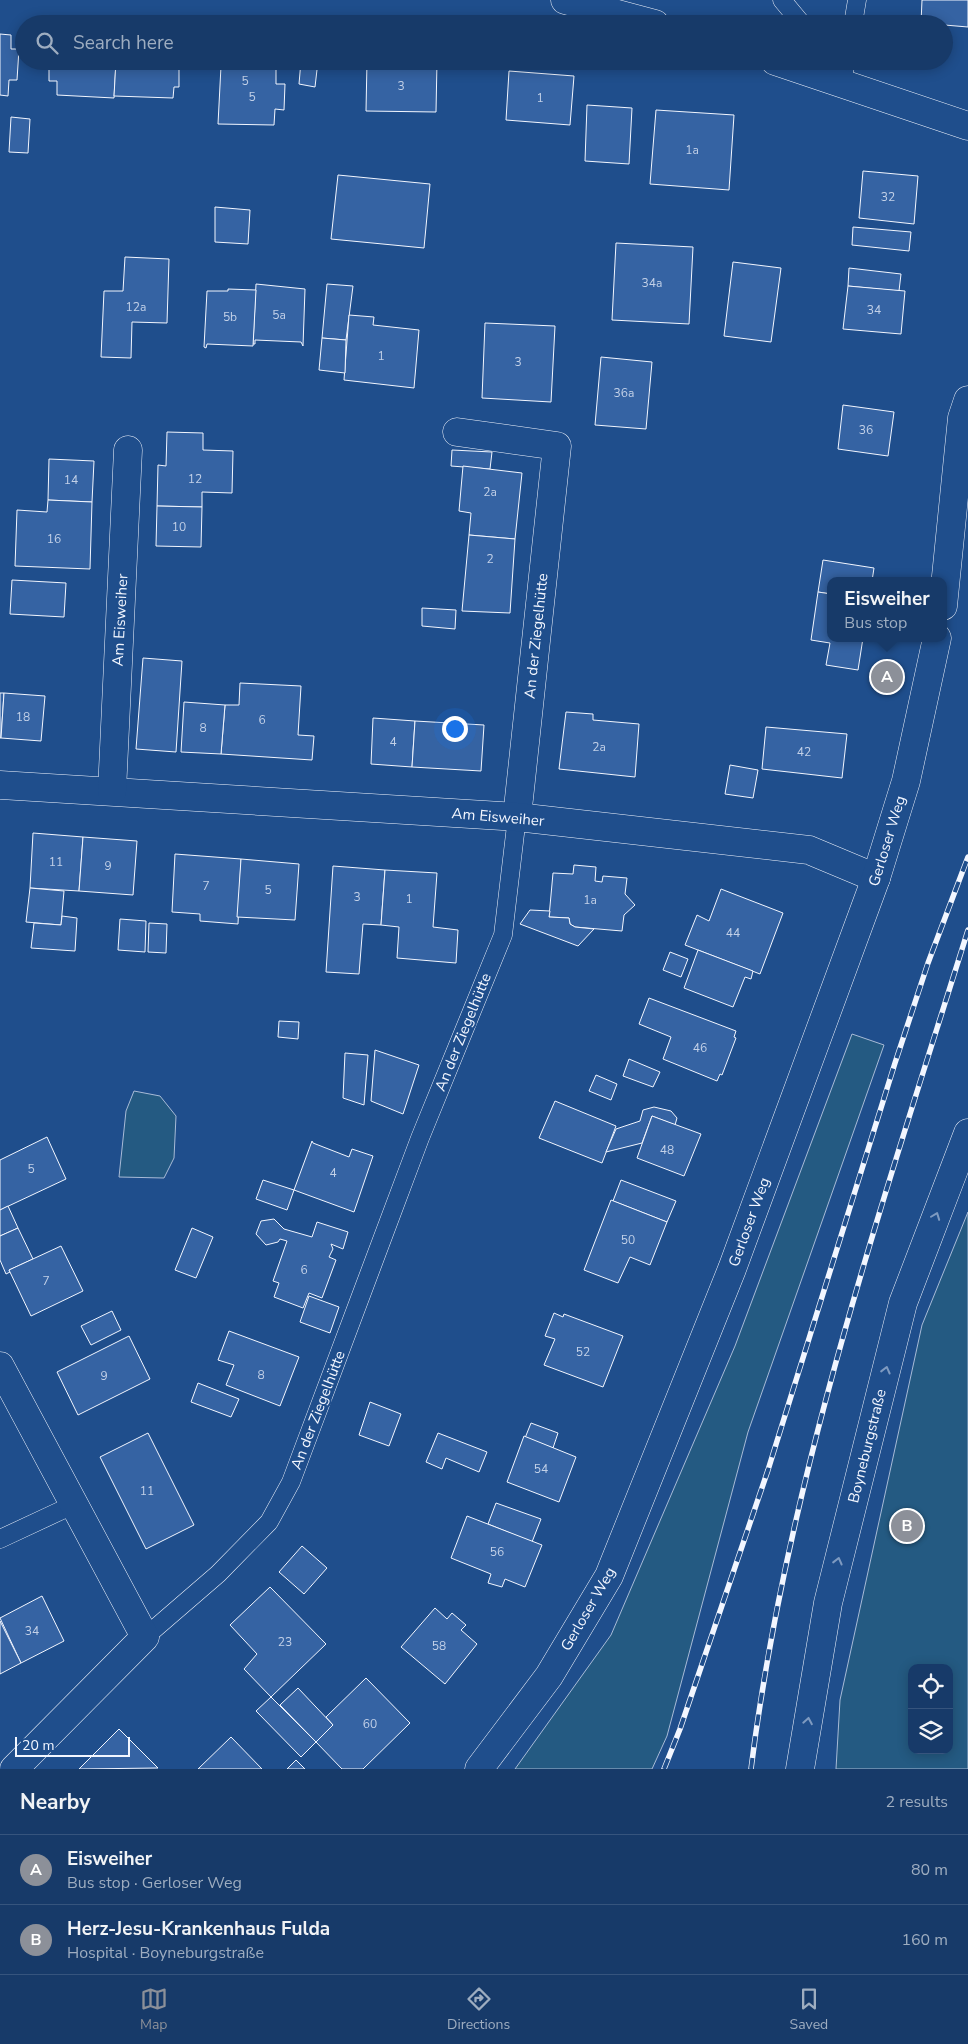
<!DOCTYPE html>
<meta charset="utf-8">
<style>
:root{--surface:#173a69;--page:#20416f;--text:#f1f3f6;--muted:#9eadc0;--line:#36547d;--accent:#8c9099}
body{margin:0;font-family:"Nunito Sans",sans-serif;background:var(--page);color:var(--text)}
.controls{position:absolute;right:15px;bottom:15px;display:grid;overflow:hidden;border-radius:10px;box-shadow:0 2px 12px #0003}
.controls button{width:45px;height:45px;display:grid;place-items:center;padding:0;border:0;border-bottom:1px solid var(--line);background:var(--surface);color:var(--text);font:25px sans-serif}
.scale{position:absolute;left:15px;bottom:12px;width:115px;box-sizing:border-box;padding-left:5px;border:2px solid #f2f6ff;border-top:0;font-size:14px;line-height:18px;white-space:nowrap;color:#f2f6ff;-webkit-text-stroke:4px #1f4e8c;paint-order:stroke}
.you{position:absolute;left:454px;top:728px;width:18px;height:18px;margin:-12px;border:4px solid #fff;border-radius:50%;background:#1a73e8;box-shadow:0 0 0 8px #1a73e833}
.badge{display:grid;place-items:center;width:32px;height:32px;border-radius:50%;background:var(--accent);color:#fff;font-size:16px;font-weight:700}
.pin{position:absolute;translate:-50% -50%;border:2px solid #fff;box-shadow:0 1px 5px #0006}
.popup{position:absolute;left:827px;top:577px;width:120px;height:65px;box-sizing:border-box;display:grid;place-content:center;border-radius:10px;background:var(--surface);filter:drop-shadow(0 1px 4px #0005);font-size:16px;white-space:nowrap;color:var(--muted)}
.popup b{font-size:19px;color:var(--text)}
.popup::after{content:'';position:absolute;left:50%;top:100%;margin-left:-10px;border:10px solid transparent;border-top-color:var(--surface)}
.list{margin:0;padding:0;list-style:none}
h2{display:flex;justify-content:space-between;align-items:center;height:65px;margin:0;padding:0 20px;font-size:21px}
h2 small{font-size:16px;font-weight:400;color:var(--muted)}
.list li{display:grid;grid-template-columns:32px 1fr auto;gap:15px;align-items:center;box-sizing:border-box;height:70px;padding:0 20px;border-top:1px solid var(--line)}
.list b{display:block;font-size:19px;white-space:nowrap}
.list p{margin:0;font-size:16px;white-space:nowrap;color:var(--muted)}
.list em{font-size:16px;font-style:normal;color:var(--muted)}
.icon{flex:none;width:28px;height:28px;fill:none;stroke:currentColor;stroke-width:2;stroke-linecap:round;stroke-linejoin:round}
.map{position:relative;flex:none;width:968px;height:1769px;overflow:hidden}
.search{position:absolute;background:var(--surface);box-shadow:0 2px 12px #0003;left:15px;right:15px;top:15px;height:55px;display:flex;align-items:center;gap:12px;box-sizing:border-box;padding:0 18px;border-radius:28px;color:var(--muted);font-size:19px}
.sheet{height:205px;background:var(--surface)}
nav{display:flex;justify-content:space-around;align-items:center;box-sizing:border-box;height:70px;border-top:1px solid var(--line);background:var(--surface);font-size:14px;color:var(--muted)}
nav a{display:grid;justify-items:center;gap:2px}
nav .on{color:var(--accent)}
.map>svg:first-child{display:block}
</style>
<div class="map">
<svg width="968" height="1769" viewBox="0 0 968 1769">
<rect width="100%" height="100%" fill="#1f4e8c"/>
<g fill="#245a82" stroke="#a8bbd7" fill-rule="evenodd">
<polygon points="852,1034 884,1045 748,1432 667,1736 652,1769 515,1769 611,1635 735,1346"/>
<polygon points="134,1091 160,1096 176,1116 174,1158 164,1178 119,1177 126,1111"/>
<path d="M968 1212V1769H836L840 1700 922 1325ZM912 1668H949V1750H912Z"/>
</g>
<g fill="#3563a3" stroke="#f2f6ff">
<polygon points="922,0 968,0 968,27 921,23"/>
<polygon points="0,34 11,35 11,49 19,49 17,80 9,80 8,96 0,95"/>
<polygon points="49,61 116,61 114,98 57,95 57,81 49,81"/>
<polygon points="116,61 179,63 179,87 174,87 173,98 114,96"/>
<polygon points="224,61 276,61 276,84 285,84 284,110 275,109 274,125 218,124 221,66 224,65"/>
<polygon points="301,61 318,61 315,87 299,84"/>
<polygon points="367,61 437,61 436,112 366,111"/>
<polygon points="509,71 574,76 570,125 506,120"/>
<polygon points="587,105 632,108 629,164 585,161"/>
<polygon points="656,110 734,115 729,190 650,184"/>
<polygon points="11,117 30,119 28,153 9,152"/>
<polygon points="863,171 918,176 914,224 859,218"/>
<polygon points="338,175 430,184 424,248 331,239"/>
<polygon points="215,207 250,210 248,244 215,242"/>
<polygon points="853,227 911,232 909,251 852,245"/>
<polygon points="616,243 693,247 689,324 612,320"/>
<polygon points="125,257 169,259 167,323 132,322 131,358 101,357 104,291 123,291"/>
<polygon points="733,262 781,268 771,342 724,336"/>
<polygon points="849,268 901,274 899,291 848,286"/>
<polygon points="256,284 305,289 303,346 301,342 255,340 255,344 253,344"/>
<polygon points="327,284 353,286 346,340 322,338"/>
<polygon points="848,286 905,291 901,334 843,329"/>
<polygon points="228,289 256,290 253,346 207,344 206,348 204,347 207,291 228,291"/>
<polygon points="349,315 374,317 373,325 419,330 414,388 344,380"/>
<polygon points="485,323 555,326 551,402 482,398"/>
<polygon points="322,338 346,340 345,373 319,370"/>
<polygon points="601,357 652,362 646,429 595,425"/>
<polygon points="843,405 894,412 888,456 838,449"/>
<polygon points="167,432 203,433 203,450 233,451 232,493 202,492 202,507 157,506 158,465 166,466"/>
<polygon points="452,450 492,452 490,469 451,466"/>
<polygon points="49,459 94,461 92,502 48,500"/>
<polygon points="463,466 522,473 515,539 469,535 471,513 459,511"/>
<polygon points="48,500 92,502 90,569 15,566 17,510 47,512"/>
<polygon points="157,506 202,507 201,547 156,546"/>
<polygon points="469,535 515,539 510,613 462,611"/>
<polygon points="823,560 874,568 872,581 831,581 831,594 818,592"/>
<polygon points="12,580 66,583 64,617 10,614"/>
<polygon points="818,592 831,594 831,638 863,638 858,670 826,665 830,643 811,640"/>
<polygon points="422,608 456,610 455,629 422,626"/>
<polygon points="143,658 182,661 176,752 136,749"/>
<polygon points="240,683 301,686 298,735 314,736 312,760 221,754 225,705 239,705"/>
<polygon points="0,693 4,693 1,738 0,738"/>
<polygon points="4,693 45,696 41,741 1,738"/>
<polygon points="184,702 225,705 221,754 181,752"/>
<polygon points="566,712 593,714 593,720 639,724 635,777 559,769"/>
<polygon points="373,718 415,721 412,767 371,764"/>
<polygon points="415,721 484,725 481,771 412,767"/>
<polygon points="766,727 847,734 842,778 762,769"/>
<polygon points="730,765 758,770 753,798 725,794"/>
<polygon points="33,833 83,837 79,891 30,888"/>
<polygon points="83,837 137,841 133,895 79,891"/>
<polygon points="175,854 241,859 238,924 200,921 200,914 172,912"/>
<polygon points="241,859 299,864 295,920 237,917"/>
<polygon points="574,865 596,867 595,881 602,882 603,876 627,878 625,894 635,905 624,915 622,931 575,927 570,924 569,918 549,917 553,873 573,874"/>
<polygon points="333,866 385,870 381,925 363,924 359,974 326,972"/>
<polygon points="385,870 437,873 433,927 458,930 456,963 397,958 399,927 381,925"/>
<polygon points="30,888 64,891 61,925 26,922"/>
<polygon points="721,889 783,913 760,974 685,945 697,915 709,921"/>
<polygon points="530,910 550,911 549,917 569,918 570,924 575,927 594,929 578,946 520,924"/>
<polygon points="62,916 77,918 75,951 31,948 34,923 61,925"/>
<polygon points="120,919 146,921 145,952 118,950"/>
<polygon points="149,923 167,924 166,953 148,952"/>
<polygon points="698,950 753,971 751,979 745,977 733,1007 684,988"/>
<polygon points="670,952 688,959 681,977 663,970"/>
<polygon points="649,998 736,1031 734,1037 736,1038 722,1075 720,1074 717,1081 663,1059 671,1037 639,1024"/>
<polygon points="279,1021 299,1022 298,1039 278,1037"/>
<polygon points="375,1050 419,1065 403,1114 371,1101"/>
<polygon points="345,1053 368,1055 364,1105 343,1098"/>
<polygon points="629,1059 660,1072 653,1087 623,1076"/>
<polygon points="596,1075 617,1084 611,1100 589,1091"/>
<polygon points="555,1101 616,1126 602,1163 539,1138"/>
<polygon points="654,1107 671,1111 677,1118 675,1125 652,1116 642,1143 606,1152 616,1129 640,1121 643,1110"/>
<polygon points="652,1116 701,1134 684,1176 637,1158"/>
<polygon points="47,1137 66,1179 0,1210 0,1160"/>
<polygon points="312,1141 313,1143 349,1157 352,1149 373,1156 354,1212 294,1190"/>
<polygon points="263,1180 294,1190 287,1210 256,1199"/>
<polygon points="621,1180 676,1201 667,1222 613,1201"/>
<polygon points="611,1200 667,1222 650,1265 630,1257 618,1283 584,1270"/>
<polygon points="8,1206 18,1228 0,1236 0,1210"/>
<polygon points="274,1219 284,1229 312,1237 317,1222 348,1232 343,1249 331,1244 333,1249 329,1257 336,1260 322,1298 309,1293 303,1308 274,1297 279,1283 273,1281 287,1241 280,1239 278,1242 266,1245 256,1234 261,1221"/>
<polygon points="18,1228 33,1259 9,1270 10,1272 6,1274 0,1260 0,1236"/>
<polygon points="192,1228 213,1237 196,1278 175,1270"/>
<polygon points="61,1246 83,1291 31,1316 9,1270"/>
<polygon points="309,1296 339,1307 330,1333 300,1322"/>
<polygon points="112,1311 121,1330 91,1345 81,1326"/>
<polygon points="554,1313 563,1317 564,1314 623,1336 603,1387 544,1365 555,1339 545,1336"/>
<polygon points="229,1331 299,1357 280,1406 226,1385 234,1365 218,1360"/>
<polygon points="129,1336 150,1379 78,1415 57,1372"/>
<polygon points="198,1383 239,1399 231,1417 191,1402"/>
<polygon points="370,1402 401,1414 389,1446 359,1435"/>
<polygon points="531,1423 558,1433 553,1448 525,1438"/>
<polygon points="148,1433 194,1525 146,1549 100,1457"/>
<polygon points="438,1433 487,1452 479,1472 446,1458 442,1469 426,1462"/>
<polygon points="524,1436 576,1457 559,1502 507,1482"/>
<polygon points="496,1503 541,1519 532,1542 488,1524"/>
<polygon points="467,1516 542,1545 525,1587 505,1579 502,1587 488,1583 491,1574 451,1558"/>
<polygon points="302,1546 327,1568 304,1594 279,1572"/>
<polygon points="270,1587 326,1644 271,1697 244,1669 257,1654 230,1625"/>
<polygon points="42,1596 64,1641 21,1663 0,1618"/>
<polygon points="435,1608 447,1619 452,1613 466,1625 461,1630 477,1644 445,1684 401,1647"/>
<polygon points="0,1621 21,1663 0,1674"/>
<polygon points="366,1678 410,1723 363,1769 342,1769 316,1742 333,1725 326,1717"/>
<polygon points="298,1688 333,1725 316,1742 280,1705"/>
<polygon points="271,1697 316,1742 301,1757 256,1711"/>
<polygon points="119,1729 158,1768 79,1769"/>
<polygon points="231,1737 262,1769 198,1769"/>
<polygon points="296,1760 305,1769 287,1769"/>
</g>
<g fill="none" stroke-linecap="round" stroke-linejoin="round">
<defs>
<g id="lane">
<polyline points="782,0 802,24"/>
<polyline points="853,24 857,0"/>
<polyline points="842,84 846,61"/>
<polyline points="0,1539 75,1504"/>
<polyline points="145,1637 218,1574 269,1522 291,1482 420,1138 503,935 517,817"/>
</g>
<g id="street">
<polyline points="565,0 655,24"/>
<polyline points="775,61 968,126"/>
<polyline points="457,432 557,446 517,817"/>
<polyline points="0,785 517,817 809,850 876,878"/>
<polyline points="112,791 128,450"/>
<polyline points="0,1366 145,1637 14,1769"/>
<polyline points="800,1769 828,1603 903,1303 968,1133"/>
</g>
<g id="secondary">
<polyline points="943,606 962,418 968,400"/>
<polyline points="479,1769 549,1676 609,1576 732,1269 876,878 906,781 937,638"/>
</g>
</defs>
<use href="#lane" stroke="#f2f6ff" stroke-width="19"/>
<use href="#street" stroke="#f2f6ff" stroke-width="29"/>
<use href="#secondary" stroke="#f2f6ff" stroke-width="29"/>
<use href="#lane" stroke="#1f4e8c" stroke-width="18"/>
<use href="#street" stroke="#1f4e8c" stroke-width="28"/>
<use href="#secondary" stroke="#1f4e8c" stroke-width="28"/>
<defs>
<g id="rail">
<polyline points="664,1769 680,1729 768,1470 895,1063 928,963 968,857"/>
<path d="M751 1769C787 1482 882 1205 968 930"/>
</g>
</defs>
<use href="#rail" stroke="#f2f6ff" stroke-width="5.5"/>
<use href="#rail" stroke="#1f4e8c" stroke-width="4" stroke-dasharray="11" stroke-linecap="butt"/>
</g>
<defs><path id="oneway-chevron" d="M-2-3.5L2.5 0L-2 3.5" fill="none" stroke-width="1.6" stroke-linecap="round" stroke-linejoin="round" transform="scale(1.25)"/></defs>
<g stroke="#7e9ac0">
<use href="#oneway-chevron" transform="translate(936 1216) rotate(-69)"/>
<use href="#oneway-chevron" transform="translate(886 1370) rotate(-76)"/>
<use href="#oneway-chevron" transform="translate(838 1561) rotate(-76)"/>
<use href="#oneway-chevron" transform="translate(808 1721) rotate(-80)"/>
</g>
<g text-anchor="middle" stroke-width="4" stroke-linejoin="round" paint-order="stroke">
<g font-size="12" fill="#c3d1e8">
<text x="245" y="85">5</text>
<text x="401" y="90">3</text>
<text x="252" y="101">5</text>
<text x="540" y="102">1</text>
<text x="692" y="154">1a</text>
<text x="888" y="201">32</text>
<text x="652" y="287">34a</text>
<text x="136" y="311">12a</text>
<text x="874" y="314">34</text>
<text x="279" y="319">5a</text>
<text x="230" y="321">5b</text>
<text x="381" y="360">1</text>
<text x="518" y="366">3</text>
<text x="624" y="397">36a</text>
<text x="866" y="434">36</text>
<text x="195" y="483">12</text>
<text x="71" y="484">14</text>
<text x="490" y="496">2a</text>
<text x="179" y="531">10</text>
<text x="54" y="543">16</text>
<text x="490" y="563">2</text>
<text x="23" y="721">18</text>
<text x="262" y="724">6</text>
<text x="203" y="732">8</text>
<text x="393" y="746">4</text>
<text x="599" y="751">2a</text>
<text x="804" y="756">42</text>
<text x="56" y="866">11</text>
<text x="108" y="870">9</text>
<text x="206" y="890">7</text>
<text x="268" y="894">5</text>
<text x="357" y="901">3</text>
<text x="409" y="903">1</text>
<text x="590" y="904">1a</text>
<text x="733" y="937">44</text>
<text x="700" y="1052">46</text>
<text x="667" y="1154">48</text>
<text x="31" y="1173">5</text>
<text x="333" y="1177">4</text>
<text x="628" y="1244">50</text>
<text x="304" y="1274">6</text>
<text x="46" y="1285">7</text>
<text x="583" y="1356">52</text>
<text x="261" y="1379">8</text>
<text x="104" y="1380">9</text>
<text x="541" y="1473">54</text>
<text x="147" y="1495">11</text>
<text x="497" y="1556">56</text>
<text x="32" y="1635">34</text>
<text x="285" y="1646">23</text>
<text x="439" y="1650">58</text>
<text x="370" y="1728">60</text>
</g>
<g font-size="15" fill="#f2f6ff" stroke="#1f4e8c">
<text transform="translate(120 620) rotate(-87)" y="5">Am Eisweiher</text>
<text transform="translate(536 636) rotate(-84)" y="5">An der Ziegelhütte</text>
<text transform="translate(498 817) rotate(5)" y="5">Am Eisweiher</text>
<text transform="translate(887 841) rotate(-73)" y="5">Gerloser Weg</text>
<text transform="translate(463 1032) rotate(-68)" y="5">An der Ziegelhütte</text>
<text transform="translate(749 1222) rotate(-70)" y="5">Gerloser Weg</text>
<text transform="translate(318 1410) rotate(-69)" y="5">An der Ziegelhütte</text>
<text transform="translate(867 1446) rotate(-76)" y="5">Boyneburgstraße</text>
<text transform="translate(588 1609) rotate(-60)" y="5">Gerloser Weg</text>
</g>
</g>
</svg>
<div class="controls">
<button><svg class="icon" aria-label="locate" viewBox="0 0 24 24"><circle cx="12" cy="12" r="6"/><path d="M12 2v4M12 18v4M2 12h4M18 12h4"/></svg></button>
<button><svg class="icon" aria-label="layers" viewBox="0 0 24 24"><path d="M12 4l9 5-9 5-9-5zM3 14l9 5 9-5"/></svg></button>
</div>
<div class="scale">20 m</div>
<div class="you"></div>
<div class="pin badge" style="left:887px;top:677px">A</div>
<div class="popup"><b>Eisweiher</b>Bus stop</div>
<div class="pin badge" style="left:907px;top:1526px">B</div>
<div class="search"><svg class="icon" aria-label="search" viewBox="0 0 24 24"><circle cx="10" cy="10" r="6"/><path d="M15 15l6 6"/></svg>Search here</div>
</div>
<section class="sheet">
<h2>Nearby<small>2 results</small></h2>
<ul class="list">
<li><span class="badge">A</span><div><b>Eisweiher</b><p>Bus stop · Gerloser Weg</p></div><em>80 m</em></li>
<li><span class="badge">B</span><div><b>Herz-Jesu-Krankenhaus Fulda</b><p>Hospital · Boyneburgstraße</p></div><em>160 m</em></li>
</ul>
</section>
<nav>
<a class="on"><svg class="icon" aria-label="map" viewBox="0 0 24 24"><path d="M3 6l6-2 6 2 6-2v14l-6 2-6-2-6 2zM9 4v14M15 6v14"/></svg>Map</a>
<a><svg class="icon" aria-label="directions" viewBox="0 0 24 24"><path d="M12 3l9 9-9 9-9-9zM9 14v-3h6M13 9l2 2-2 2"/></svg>Directions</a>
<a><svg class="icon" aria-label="saved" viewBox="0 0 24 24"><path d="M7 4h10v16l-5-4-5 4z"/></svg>Saved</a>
</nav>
